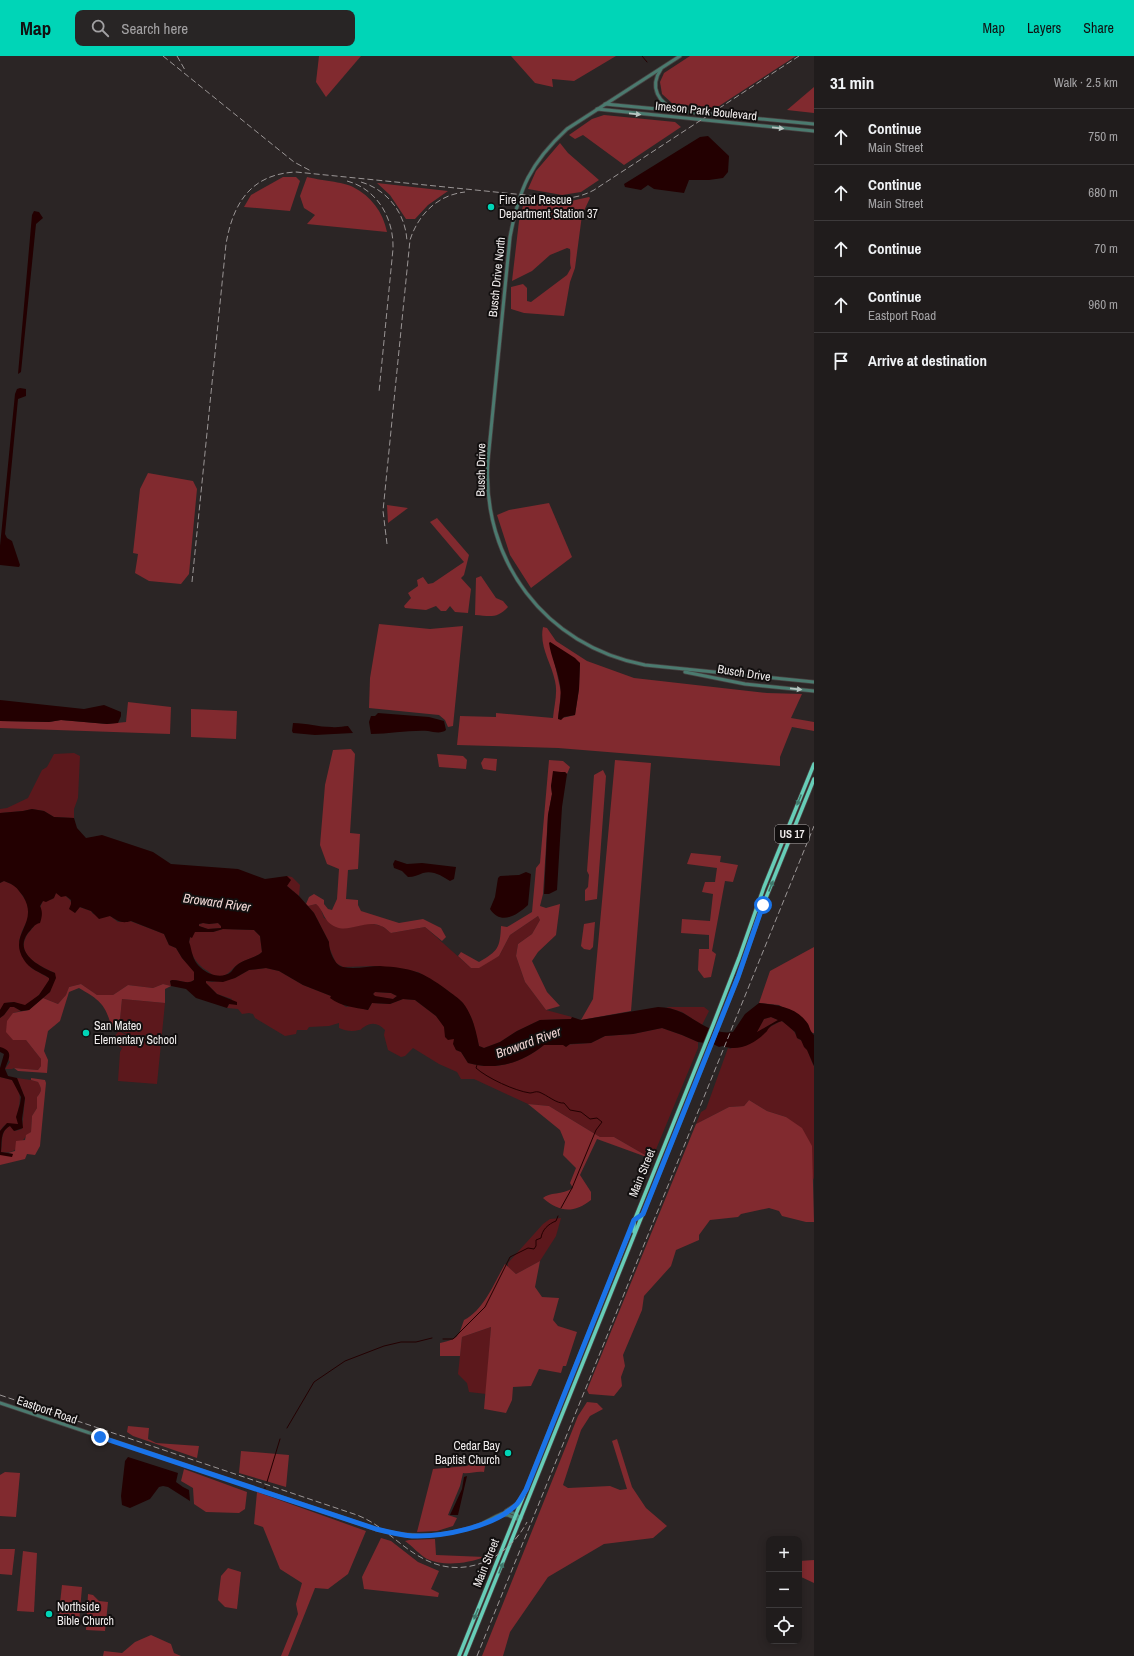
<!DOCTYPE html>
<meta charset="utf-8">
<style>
:root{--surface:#201c1c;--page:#282525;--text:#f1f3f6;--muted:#a2a1a3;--line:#3d3a3b;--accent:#00d5b7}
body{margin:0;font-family:"Archivo Narrow",sans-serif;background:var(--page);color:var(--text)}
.controls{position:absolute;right:12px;bottom:12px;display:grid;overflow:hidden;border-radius:8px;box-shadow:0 2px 10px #0003}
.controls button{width:36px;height:36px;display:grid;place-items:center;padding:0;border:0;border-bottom:1px solid var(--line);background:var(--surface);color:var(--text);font:20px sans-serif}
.stop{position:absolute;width:12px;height:12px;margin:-9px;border:3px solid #1a73e8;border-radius:50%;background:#fff}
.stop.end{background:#1a73e8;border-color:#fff;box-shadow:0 1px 4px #0008}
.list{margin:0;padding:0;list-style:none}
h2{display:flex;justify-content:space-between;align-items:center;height:52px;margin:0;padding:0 16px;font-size:17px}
h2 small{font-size:13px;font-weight:400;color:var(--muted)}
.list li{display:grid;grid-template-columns:26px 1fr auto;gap:12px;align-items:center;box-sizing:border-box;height:56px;padding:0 16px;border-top:1px solid var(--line)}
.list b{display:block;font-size:15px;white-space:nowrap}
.list p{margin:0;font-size:13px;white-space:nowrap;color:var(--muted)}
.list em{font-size:13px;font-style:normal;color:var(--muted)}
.icon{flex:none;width:22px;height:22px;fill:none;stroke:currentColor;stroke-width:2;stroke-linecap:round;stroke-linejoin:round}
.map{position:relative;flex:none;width:814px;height:1600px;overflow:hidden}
header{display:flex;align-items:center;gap:24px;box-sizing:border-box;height:56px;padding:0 20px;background:var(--accent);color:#111}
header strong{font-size:19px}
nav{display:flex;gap:22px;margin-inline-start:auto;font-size:14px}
.search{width:280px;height:36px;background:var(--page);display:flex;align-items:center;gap:10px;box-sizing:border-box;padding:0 14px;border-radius:8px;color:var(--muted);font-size:15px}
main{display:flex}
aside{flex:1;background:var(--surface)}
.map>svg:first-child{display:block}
</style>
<header>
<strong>Map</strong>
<div class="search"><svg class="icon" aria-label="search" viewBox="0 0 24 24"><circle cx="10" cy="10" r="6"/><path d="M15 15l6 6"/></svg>Search here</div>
<nav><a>Map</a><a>Layers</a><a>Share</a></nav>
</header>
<main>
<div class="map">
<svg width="814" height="1600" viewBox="0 0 814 1600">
<rect width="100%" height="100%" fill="#2b2525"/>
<g fill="#5c181c">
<polygon points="74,697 80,700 78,742 74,753 74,762 54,761 44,755 32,753 23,755 0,757 0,753 7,752 28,742 42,714 47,711 54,698"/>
<polygon points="287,820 292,821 300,829 299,840 287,830"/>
<path d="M4 825 16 830 28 848V863L22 875 19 885 31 912 49 922V924C43 935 36 944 25 950L14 946 5 947 0 954V827Z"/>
<path d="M56 837C71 841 70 843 75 857L79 851 91 855 93 858 110 860 118 866 130 865 164 878 169 889 176 892 182 902 194 915V924C188 929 180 924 172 924L170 925 171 930 163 928 153 932 128 929 113 939H97L81 928 69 931 66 939 58 948 43 942 50 936 55 917C42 911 16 900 26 881 28 876 33 873 35 868 39 861 39 852 43 845L53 843Z"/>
<polygon points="316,848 320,851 324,862 349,872 369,867 382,870 391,877 425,871 471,912 499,900 510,879 538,860 540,864 532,878 518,888 516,900 525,926 546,954 572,961 571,963 540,964 517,975 500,986 484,992 479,990 472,963 463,947 447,934 418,916 375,910 343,911 336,907 329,891 329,886 314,857 308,850"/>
<polygon points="203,867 209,868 218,867 221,870 221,872 208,873 199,870 198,869"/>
<path d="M223 873 254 874 260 880 262 896C256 902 245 903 237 909 231 913 227 922 217 920 212 920 210 916 206 914 195 907 182 888 194 876H213Z"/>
<path d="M266 912 279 915 303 929 331 940 346 951 351 950 368 954 372 947 390 948 403 943 415 944 436 960 454 983 456 994 461 996 468 1007C495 1015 522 1007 544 989H563L591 987 605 980 633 978 662 972 682 979 698 986V992L652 1103 614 1081H600L549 1050 528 1048 474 1023H461L457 1016 439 1008 413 992 405 1000 401 1001 388 994 384 979 385 974C378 967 372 966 364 971 360 973 363 973 359 974 352 976 346 975 339 972V967L329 970 309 971 307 974H297L296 978 285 980 255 962 253 958 249 957 242 958 238 953 227 952 232 943 217 938 206 927V925L212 926 235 922 249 914Z"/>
<polygon points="375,936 391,937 397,940 393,943 375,941 373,938"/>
<polygon points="122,943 165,947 157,1028 118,1025 120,996 129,979 119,974"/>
<polygon points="10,951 14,951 21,955 13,957 13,984 26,984 41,1003 41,1010 38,1014 14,1012 12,1013 5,1013 10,1006 0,991 0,962 4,959"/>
<polygon points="666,951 704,951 709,955 702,969 682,956"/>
<polygon points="771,961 778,964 756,977 764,963"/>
<path d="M781 965C788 968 795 975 798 983 807 985 809 1002 814 1010V1124L786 1061 767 1055 749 1044 744 1050 729 1051 696 1068 701 1056 706 1053 728 992 730 993Z"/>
<polygon points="119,975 128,980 122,992 115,988 111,984"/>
<path d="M0 1021 12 1024C21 1036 21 1041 18 1055 17 1059 18 1064 18 1068 9 1070 8 1063 0 1075Z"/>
<path d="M17 1022 31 1024 38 1026C42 1033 42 1035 37 1041V1052L32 1060 31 1076C19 1084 20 1099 1 1096 3 1086 0 1075 10 1070L15 1075 22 1073 25 1042Z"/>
<polygon points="561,1162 556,1180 540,1205 516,1218 508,1211 508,1207 543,1168 550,1163"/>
<polygon points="491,1271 486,1338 469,1336 467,1327 458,1318 462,1281"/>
</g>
<g fill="#812a2f" fill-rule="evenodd">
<polygon points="319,0 361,0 326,41 316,26"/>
<polygon points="511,0 616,0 574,25 552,23 553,31 535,27"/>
<polygon points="690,0 796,0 716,52 673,48 662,38 660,26 664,17"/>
<polygon points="814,31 814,57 787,54"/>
<polygon points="604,59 675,66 681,71 624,109 583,79 575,83 569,79 592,63"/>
<polygon points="560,87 568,97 599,124 581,136 562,139 528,133 536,115"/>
<polygon points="283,121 296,121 300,125 290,155 244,151 251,139"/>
<path d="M307 121C318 124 344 126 353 131 371 140 383 156 387 176L307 168 315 159 304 152 300 140Z"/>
<polygon points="377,127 448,135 428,149 415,163 406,163 390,139"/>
<path d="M589 141 590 142 582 159 575 212 570 226 564 260 524 257 511 253V231L523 228 527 232V245L531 246 567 219 571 212C569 205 571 200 570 193L567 192 550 199 532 215 512 225 519 165 524 146 562 147Z"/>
<polygon points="148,417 193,425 197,433 189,518 181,528 149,525 135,517 138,498 133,497 140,433"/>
<polygon points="549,447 572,501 531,532 510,499 497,459 509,454"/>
<polygon points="387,449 408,452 388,467"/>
<polygon points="437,462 469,499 464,519 461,522 471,533 468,557 455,556 450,550 446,555 441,555 436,550 426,554 405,552 404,550 411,542 408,537 418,530 417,524 423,521 428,528 433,527 464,506 430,466"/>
<path d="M481 520 496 542 503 545 508 551C497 563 490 560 475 559L476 522Z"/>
<polygon points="379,568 430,573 463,570 453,670 448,671 445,664 439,659 369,652 370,622"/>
<path d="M543 571 547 572 556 585 587 605 634 622 767 637 802 638 791 662 814 666V675L792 671 780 701V710L558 692 457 689 460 660 496 661V657L553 662C554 650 558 637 555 625 551 606 539 591 543 571ZM550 586 580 607 579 633 575 659 558 663 561 636Z"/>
<polygon points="128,646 171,651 170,678 0,672 0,665 49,666 61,664 107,668 126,666"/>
<polygon points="191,653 237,655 236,683 191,681"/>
<path d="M351 693 355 698 350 777 360 778 358 813 348 814 346 843 358 844V849L361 855 399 867 423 863 441 872 446 881 442 885 425 871 391 877C388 875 385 871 381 870 366 863 350 877 336 871 323 866 324 854 316 848L308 850 306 848 309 841 314 838 324 844V848L328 853 332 854 337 843 339 813 327 808 320 789 325 729 333 694Z"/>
<polygon points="437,698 463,700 467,704 466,713 439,711"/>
<polygon points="484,702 497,703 496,715 483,713 481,707"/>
<path d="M549 704 563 705 570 711 567 718 565 716H555L551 730 552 738 548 759 543 838 540 850 546 852 560 848 556 879 538 896 532 905 547 936 560 950 546 954 525 926 516 900 518 888 532 878 540 864 538 860 510 879 499 900 479 912H471L458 900 461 896 479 906C498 895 500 892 501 870L507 871 532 856 536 812 540 807Z"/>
<polygon points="615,704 651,707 631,955 581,964 593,943"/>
<polygon points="603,714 606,720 597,843 585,845 585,834 588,831 589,819 587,815 594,719"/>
<polygon points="691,797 721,800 720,806 738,809 733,826 725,825 712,895 716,898 711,921 704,922 698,914 699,893 709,893 709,879 681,877 682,863 710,865 713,838 702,836 705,826 715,826 717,812 687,808"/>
<polygon points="595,866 593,891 590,894 584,893 581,890 584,868"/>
<polygon points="814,891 814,977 813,977 810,975 808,968 779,949 759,947 770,915"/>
<path d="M81 928 97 939H113L128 929 153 932 163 928 171 930 165 933V947L122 943 119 974 111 970C106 948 98 943 79 932L69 936 60 965 48 975 44 995 48 1004 47 1017 18 1015 14 1012 38 1014 41 1010V1003L26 984H13L6 976 7 965 13 957 29 954 43 942 58 948 66 939 69 931Z"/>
<path d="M31 1022 45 1024 46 1027 40 1090 35 1099 27 1098 25 1103 0 1109V1099L13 1098 8 1097 15 1095 16 1085 25 1084 26 1079 31 1076 32 1060 37 1052V1041C42 1035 42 1033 38 1026L31 1024Z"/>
<polygon points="749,1044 767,1055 786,1061 802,1072 812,1090 814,1166 806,1166 782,1160 779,1155 769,1152 741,1158 738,1161 710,1164 699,1179 699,1184 676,1194 671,1210 644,1240 642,1254 623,1299 625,1310 621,1321 622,1330 614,1340 589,1338 587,1334 696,1068 729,1051 744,1050"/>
<path d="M528 1048 549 1050 600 1081H614L652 1103 597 1083 580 1119 591 1136V1144C573 1158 559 1156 543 1142 549 1136 562 1139 573 1132L570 1127 576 1112 563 1099 565 1086 560 1074Z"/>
<path d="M540 1205 535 1231 542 1241 559 1242 553 1264 558 1270 577 1276 566 1310H563L561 1317 539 1313 531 1330 513 1331 512 1344 506 1357 484 1353 491 1271 462 1281 460 1300H440V1287C459 1283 458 1281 464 1264 484 1254 494 1227 505 1208L516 1218Z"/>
<polygon points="587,1346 597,1347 603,1353 590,1360 581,1374 563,1429 568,1432 610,1430 620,1434 627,1433 612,1385 617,1383 632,1431 646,1452 667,1470 653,1482 604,1488 548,1521 510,1576 503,1600 482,1600 578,1360"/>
<polygon points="128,1370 149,1372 148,1383 156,1387 199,1390 197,1402 133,1380 127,1376"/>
<polygon points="241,1395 289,1399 286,1431 239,1417"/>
<path d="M479 1404H486L484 1416C476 1415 470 1418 463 1417L460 1430 448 1459 457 1462 453 1470 437 1475 417 1476 433 1413 467 1410Z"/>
<polygon points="184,1413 247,1436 245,1453 239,1457 206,1456 194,1448 193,1432 181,1425"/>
<polygon points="5,1416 20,1417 16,1461 0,1460 0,1419"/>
<polygon points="257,1436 366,1475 348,1518 328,1533 315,1532 288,1600 281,1600 298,1558 296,1548 302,1527 280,1513 263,1471 254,1468"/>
<polygon points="381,1482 391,1485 418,1506 439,1515 431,1533 439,1537 438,1541 364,1533 362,1521"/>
<path d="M435 1483 436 1499 485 1501C468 1507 445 1511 427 1503 420 1499 412 1490 405 1485L409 1484Z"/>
<polygon points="0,1493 15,1493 12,1519 0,1518"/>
<polygon points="23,1495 37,1497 34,1556 17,1555"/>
<polygon points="814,1504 814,1527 799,1520 799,1505"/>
<polygon points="228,1512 241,1516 237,1553 225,1551 218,1544 221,1520"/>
<polygon points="62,1529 82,1531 79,1567 58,1565"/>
<polygon points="88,1538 93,1539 99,1545 108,1546 105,1575 86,1574"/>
<polygon points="151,1579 171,1588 174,1597 181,1600 103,1600 104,1595 122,1597 135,1586"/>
</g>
<g fill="#230001" fill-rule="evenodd">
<polygon points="708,80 729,100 728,116 723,122 709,124 689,124 684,137 654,133 648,129 641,134 625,131 624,128 700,81"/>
<polygon points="34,155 39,156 43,162 36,168 21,316 18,318 32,159"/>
<polygon points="20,332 26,333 26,340 18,343 5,478 7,482 12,485 20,509 19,511 0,509 0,490 15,338 17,333"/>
<path d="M550 586 575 602 580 607 579 633 575 659 564 661 561 664 558 663C559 652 562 640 560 629 558 615 551 601 549 587Z"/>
<polygon points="0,644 84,653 104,649 121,656 121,660 118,667 107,668 61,664 49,666 0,665"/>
<path d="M378 657 429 661 444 665 446 674C441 678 434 676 428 675 409 674 390 678 371 678L369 666 371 660H375Z"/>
<path d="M293 667C307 667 318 671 332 671 337 672 343 670 348 670L353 677 315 679 293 677 292 675Z"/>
<polygon points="553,715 561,716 565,716 567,718 562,751 557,834 549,838 544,838 548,759 552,738 551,730"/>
<path d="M32 753 44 755 54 761 74 762 77 772 86 782 102 779 153 796 171 808 238 813 265 823 287 820 291 824 287 830 299 840 314 857 329 886C329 894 334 909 343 911 355 914 368 910 380 910 411 912 422 915 447 934 452 938 459 942 463 947 473 960 476 975 479 990L484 992 500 986 517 975 540 964 571 963 572 961 581 964 658 951C666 951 675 953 683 957 699 966 713 979 733 976L745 958 759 947C777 949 797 951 808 968 810 972 810 975 814 979V1010L807 994 804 991 801 984 797 982 795 976 782 965C779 966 771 969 769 972 767 974 767 976 765 977 754 988 738 996 723 990L719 991 713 988 698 986 682 979 662 972 633 978 605 980 591 987 570 988 566 991 563 989H544C522 1007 496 1015 468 1007L461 996 456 994 453 988 454 983 448 984 445 981 444 971 436 960 415 944 403 943 390 948 372 947 368 954C354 951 342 951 330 942L331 940 303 929 279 915 266 912 249 914 235 922 223 926 206 925V927L217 938 237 946V949L229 948 227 952 196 942 186 933 171 930 170 925 172 924C180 924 188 929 194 924V916L182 902 176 892 169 889 164 878 131 865C122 868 118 865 110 860L99 863 91 855 80 851 75 857 69 853 71 848V844L66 840 61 841 56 837 54 842 46 846 43 845 40 850C43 856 42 861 40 867 34 868 32 873 28 877 13 897 40 911 55 917L56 922 50 936 29 954 21 955 14 951H10L4 959 0 962V954L4 947 14 946 25 949 39 939 49 924V922C40 916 29 913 24 904 7 878 40 868 23 840 16 831 15 829 4 825L0 827V757L23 755ZM203 867 209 868 218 867 221 870V872L208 873 199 870V868ZM223 873 254 874 260 880 262 896C256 902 244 903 237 909 234 911 233 914 231 916 218 926 197 914 193 900 191 895 191 890 189 886L190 881 192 882 195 876H213ZM375 936 391 937 397 940 393 943 375 940 373 938ZM771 961 778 964 757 976 764 963Z"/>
<path d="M395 804 407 808 422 807 456 811 454 823 450 825C442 820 433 814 423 817 418 819 414 821 408 821L402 815 394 812 393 808Z"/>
<path d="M526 816 531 818 528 849C517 859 501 870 490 853L495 841 498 822 500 820 519 819Z"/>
<path d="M0 991C15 995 8 1004 5 1013L8 1020 17 1022 25 1042 22 1063 23 1072 14 1075 10 1070C0 1075 2 1086 1 1096L13 1098 12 1101 0 1099V1075L7 1067 18 1068 16 1061 20 1048 21 1041 12 1024 0 1021V1012L4 998 0 996Z"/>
<polygon points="128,1401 178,1417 176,1426 183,1431 189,1434 190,1445 168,1431 163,1430 159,1431 150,1443 130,1452 122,1449 121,1440 125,1405"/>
<polygon points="467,1420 458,1459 450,1459 462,1433 464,1421"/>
</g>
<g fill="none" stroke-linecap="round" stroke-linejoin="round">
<g stroke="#230001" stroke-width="1">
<polyline points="642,0 647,6"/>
<path d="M477 1009 476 1012C487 1022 515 1035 530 1037 533 1037 535 1035 539 1036 547 1039 557 1048 564 1047L570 1054 581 1056 590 1063 597 1062 602 1066 596 1074 572 1132 561 1152"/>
<path d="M443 1283H453L485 1251 510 1201 528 1192 534 1193 536 1190V1184L541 1182C542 1174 548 1168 556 1165L558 1160"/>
<polyline points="287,1372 314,1326 345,1305 384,1290 401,1286 416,1286 432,1282"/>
<polyline points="267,1426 280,1383"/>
<polyline points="265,1433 265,1431"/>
</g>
<defs>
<g id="minor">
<path d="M680 0 567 73C530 107 519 133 510 181L488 404C481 504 545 590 645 609L814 626"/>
<path d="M661 13C649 31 658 48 678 54"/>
<polyline points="605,48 814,68"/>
<polyline points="597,53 814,75"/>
<polyline points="685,616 745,628 814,635"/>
<path d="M0 1347 376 1473C411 1483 446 1481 479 1469 486 1466 503 1456 507 1456 512 1455 517 1459 521 1462"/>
<polyline points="506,1455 517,1448 522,1440"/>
<polyline points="501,1459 508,1459 520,1464"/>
</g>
<g id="major">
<polyline points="634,1176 634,1164 642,1159"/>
<polyline points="459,1600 713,969 739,902 764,831 814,708"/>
<polyline points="465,1600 738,921 761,854 814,723"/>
</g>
</defs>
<use href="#minor" stroke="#474141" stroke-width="4.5"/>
<use href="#major" stroke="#474141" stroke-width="5"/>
<use href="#minor" stroke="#4b7a6f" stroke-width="3"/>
<use href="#major" stroke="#66cdb7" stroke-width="3.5"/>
<g stroke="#9a9595" stroke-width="1" stroke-dasharray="6 3" stroke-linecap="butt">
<polyline points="163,0 294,106 311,115"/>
<polyline points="177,0 185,14"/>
<path d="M347 125C377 133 394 162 393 193L379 336"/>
<path d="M361 126C388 134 406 158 407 186"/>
<path d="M387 488 383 455 410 184C418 159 437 139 465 136"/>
<path d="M192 526 226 188C233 147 251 118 296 116L555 142C569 143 581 141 594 134L799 0"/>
<path d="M0 1339 357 1459C383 1469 400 1491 424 1503 463 1524 507 1504 527 1466"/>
<polyline points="477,1600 814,770"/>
</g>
</g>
<defs><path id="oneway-solid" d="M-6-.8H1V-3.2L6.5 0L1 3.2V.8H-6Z"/></defs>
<g fill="#b7c5c1">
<use href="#oneway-solid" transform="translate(635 58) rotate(6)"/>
<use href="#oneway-solid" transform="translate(778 72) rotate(6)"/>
<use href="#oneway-solid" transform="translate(796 633) rotate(6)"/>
</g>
<g fill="#40786b">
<use href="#oneway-solid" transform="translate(799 744) rotate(112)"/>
<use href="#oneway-solid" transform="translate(771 830) rotate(-68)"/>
<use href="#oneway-solid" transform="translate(501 1512) rotate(-68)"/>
<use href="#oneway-solid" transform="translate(476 1558) rotate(112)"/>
</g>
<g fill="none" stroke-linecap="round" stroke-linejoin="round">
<path stroke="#1a73e8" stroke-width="5" d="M100 1381 376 1473C388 1476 400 1479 412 1480 443 1481 493 1471 516 1449 520 1445 523 1438 526 1434L634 1164 643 1158 738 921 763 849"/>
</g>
<g fill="#00d5b7" stroke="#120f0f" stroke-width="1.5">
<circle cx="491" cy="151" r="4"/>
<circle cx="86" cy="977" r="4"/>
<circle cx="508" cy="1397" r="4"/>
<circle cx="49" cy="1558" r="4"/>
</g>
<g text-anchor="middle" stroke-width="4" stroke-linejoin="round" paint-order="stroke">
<rect fill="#120f0f" stroke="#aeaaaa" stroke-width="1" x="775" y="769" width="34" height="18" rx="3"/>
<g font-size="11" font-weight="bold" fill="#f1eded">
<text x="792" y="782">US 17</text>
</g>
<g font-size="12" fill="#f1eded" stroke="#120f0f">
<text transform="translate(706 55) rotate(6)" y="4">Imeson Park Boulevard</text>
<text transform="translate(497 221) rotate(-84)" y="4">Busch Drive North</text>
<text transform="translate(481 414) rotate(-89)" y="4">Busch Drive</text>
<text transform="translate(744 617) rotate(9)" y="4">Busch Drive</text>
<text transform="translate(642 1117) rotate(-68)" y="4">Main Street</text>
<text transform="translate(47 1354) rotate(19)" y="4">Eastport Road</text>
<text transform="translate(486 1507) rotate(-68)" y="4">Main Street</text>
</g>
<g font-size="12" fill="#f1eded" stroke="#120f0f" text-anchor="start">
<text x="499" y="148">Fire and Rescue<tspan x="499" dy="14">Department Station 37</tspan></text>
<text x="94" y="974">San Mateo<tspan x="94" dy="14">Elementary School</tspan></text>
<text x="500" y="1394" text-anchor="end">Cedar Bay<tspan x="500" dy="14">Baptist Church</tspan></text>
<text x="57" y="1555">Northside<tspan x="57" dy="14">Bible Church</tspan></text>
</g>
<g font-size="13" font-style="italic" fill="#f1d7d5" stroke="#120f0f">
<text transform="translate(217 846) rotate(8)" y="5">Broward River</text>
<text transform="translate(528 986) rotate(-20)" y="5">Broward River</text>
</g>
</g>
</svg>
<div class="controls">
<button>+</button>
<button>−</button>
<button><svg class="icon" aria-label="locate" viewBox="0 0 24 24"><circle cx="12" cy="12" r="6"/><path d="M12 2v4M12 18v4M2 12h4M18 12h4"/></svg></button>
</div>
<div class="stop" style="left:763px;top:849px"></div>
<div class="stop end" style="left:100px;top:1381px"></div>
</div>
<aside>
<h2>31 min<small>Walk · 2.5 km</small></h2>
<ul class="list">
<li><svg class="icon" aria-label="ahead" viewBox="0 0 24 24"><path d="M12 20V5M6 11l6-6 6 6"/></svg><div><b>Continue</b><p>Main Street</p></div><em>750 m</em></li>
<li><svg class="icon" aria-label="ahead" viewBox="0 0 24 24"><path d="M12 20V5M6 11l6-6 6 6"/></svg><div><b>Continue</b><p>Main Street</p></div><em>680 m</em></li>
<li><svg class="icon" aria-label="ahead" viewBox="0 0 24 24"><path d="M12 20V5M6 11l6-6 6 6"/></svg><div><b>Continue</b></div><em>70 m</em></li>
<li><svg class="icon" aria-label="ahead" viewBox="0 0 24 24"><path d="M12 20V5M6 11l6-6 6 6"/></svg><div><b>Continue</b><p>Eastport Road</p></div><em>960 m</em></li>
<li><svg class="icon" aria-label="arrive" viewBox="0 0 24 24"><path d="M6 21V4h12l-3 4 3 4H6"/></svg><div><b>Arrive at destination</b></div></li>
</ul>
</aside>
</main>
